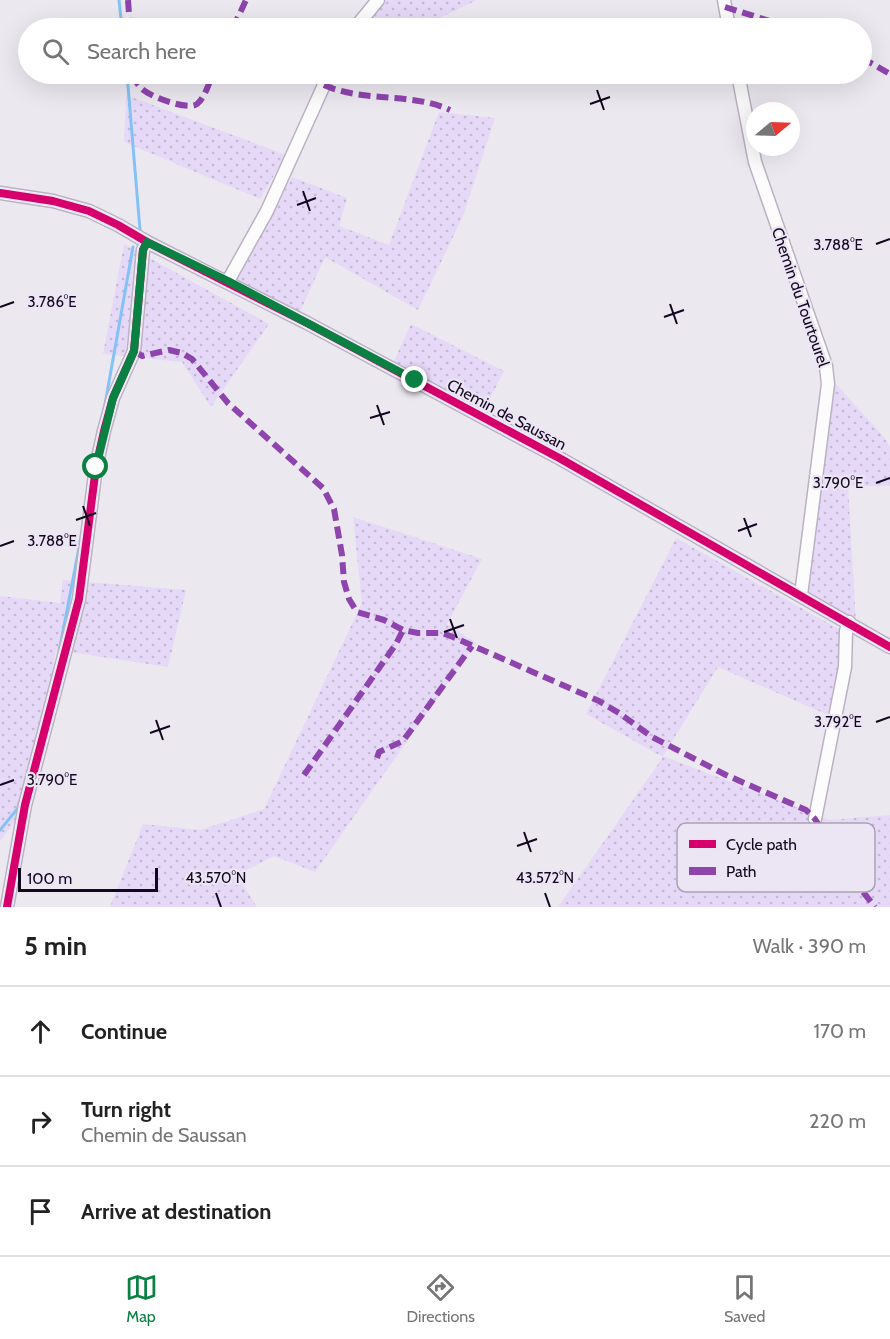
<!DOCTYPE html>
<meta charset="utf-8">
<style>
:root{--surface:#fff;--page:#f2f2f2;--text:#222;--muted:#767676;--line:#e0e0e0;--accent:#0b8043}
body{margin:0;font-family:Cabin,sans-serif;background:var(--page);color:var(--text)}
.compass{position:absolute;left:746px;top:102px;width:54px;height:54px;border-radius:50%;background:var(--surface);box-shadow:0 6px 24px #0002;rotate:71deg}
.scale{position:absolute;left:18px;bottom:15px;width:140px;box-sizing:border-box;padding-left:6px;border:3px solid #130720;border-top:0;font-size:16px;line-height:21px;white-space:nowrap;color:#130720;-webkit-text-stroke:4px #ebe5f4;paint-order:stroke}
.stop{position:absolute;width:18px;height:18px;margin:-14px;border:4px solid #0b8043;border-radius:50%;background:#fff}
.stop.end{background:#0b8043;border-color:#fff;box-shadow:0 2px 6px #0008}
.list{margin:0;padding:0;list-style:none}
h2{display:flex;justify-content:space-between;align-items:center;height:78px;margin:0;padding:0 24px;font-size:26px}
h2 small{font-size:20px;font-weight:400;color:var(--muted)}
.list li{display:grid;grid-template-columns:39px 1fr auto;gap:18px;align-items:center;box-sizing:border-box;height:90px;padding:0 24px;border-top:2px solid var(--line)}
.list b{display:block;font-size:22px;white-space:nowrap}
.list p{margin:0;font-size:20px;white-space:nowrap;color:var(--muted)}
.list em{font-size:20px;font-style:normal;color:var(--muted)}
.icon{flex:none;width:33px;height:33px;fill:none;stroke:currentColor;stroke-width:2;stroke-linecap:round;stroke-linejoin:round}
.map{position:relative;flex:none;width:890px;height:907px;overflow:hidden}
.search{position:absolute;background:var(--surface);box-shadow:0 6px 24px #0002;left:18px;right:18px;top:18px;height:66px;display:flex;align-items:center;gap:15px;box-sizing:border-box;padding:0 21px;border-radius:33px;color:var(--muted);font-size:22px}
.sheet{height:348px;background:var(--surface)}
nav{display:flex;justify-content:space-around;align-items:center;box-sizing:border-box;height:84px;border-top:2px solid var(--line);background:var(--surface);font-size:16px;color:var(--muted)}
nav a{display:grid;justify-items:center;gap:3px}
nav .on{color:var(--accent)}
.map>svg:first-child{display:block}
</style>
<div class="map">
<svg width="890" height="907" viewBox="0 0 890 907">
<defs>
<pattern id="grass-dots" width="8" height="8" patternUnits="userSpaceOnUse" patternTransform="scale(1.5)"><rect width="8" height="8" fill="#e6d9f7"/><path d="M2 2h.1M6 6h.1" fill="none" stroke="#c4b9d3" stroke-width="1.8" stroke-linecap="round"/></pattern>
</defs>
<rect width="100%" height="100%" fill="#ece8f0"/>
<g fill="url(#grass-dots)">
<polygon points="387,0 477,0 418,28 362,28"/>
<polygon points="126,95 286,155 260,199 124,142"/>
<polygon points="439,112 495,118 463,216 418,310 325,257 298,316 234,282 292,177 347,198 339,226 389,245"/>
<polygon points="124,244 269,324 211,407 182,362 103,354"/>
<polygon points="411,324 504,371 484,410 393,363"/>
<polygon points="834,382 884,437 890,447 890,486 848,486 856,623 807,592"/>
<polygon points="353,517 482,559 447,624 476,643 315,872 274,856 237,875 257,907 110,907 143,824 200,830 264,809 362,603"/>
<polygon points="676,538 853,637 842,721 718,667 663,756 830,820 890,815 890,907 558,907 663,757 586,714"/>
<polygon points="63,580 186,590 168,667 56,650 44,720 18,818 0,841 0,596 60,603"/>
</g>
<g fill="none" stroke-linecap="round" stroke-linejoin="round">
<g stroke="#83c2f6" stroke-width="3">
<polyline points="119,0 122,28"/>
<polyline points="127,74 140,230"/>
<polyline points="104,410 133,247"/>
<polyline points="59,652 82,532"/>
<polyline points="0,830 18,808 19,803"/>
</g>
<defs>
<g id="minor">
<polyline points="724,0 729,28"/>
<polyline points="355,28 378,0"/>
<polyline points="738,74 755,162 826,366 828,384 801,595"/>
<polyline points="0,193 53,201 89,211 118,225 147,242 307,323 561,459 890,647"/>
<polyline points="228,281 267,211 329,74"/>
<polyline points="815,819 845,667 846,631 849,622"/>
<polyline points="7,907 25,805 79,599 96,467 104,431 113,398 134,351 143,250 147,242"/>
</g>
</defs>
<use href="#minor" stroke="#bab2c3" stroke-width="15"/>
<use href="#minor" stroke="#fcfcfd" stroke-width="12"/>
<g stroke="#8e44ad" stroke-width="6" stroke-dasharray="12 6" stroke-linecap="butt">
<polyline points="128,0 130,28"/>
<polyline points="725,7 792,28"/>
<polyline points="233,28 246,0"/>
<polyline points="862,58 890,74"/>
<path d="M135 74C135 79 136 83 140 87 147 96 188 111 197 104 205 98 209 82 213 74"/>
<path d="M324 85C364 103 411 92 450 110"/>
<polyline points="134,351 142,356 169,350 182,353 192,359 228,403 323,488 334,509 342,555 344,582 349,599 357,612 384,620 403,630 418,633 442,633 453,637 599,701 619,713 652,737 726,775 806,810 815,819 852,878 875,907"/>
<polyline points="377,758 379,752 403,741 472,646"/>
<polyline points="304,775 396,644 403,630"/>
</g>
<defs>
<g id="cycleway">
<polyline points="0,193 53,201 89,211 118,225 147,242 307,323 561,459 890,647"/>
<polyline points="7,907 25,805 79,599 96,467 104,431 113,398 134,351 143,250 147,242"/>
</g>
</defs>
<use href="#cycleway" stroke="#ebe5f4" stroke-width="11"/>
<use href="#cycleway" stroke="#d6006c" stroke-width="8"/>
</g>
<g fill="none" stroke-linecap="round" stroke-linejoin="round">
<polyline stroke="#0b8043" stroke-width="8" points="96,467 113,398 134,351 143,250 147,242 228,281 415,380"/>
</g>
<path fill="none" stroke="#130720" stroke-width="2" d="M597 90 604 110M590 104 610 97M303 191 310 211M297 205 316 198M876 244 890 239M670 304 677 324M0 307 14 302M664 317 684 310M377 405 384 425M370 418 390 412M876 483 890 478M83 506 90 526M744 518 751 537M76 520 96 513M738 531 757 524M0 546 14 541M450 619 457 638M444 632 464 625M156 720 163 740M876 722 890 717M150 733 170 726M0 785 14 780M524 832 531 852M517 846 537 839M216 893 221 907M545 893 550 907"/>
<g text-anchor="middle" stroke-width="4.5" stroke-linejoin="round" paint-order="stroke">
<g font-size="16" fill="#130720" stroke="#ebe5f4">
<text transform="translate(801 297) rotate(71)" y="6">Chemin du Tourtourel</text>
<text transform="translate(507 414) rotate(28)" y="6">Chemin de Saussan</text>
</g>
</g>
<rect x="677" y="823" width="198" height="69" rx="9" fill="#ebe5f4" stroke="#aaa2b4" stroke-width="1.5"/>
<rect x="689" y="840" width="27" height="8" fill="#d6006c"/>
<rect x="689" y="867" width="27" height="8" fill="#8e44ad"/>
<g font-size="16" fill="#130720">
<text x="726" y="850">Cycle path</text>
<text x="726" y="877">Path</text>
</g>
<g font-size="15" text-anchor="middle" fill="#130720" stroke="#ebe5f4" stroke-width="4.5" stroke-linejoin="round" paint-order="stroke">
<text x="838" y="250">3.788°E</text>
<text x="52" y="307">3.786°E</text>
<text x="838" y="488">3.790°E</text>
<text x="52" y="546">3.788°E</text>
<text x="838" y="727">3.792°E</text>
<text x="52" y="785">3.790°E</text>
<text x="216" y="883">43.570°N</text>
<text x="545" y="883">43.572°N</text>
</g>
</svg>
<svg class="compass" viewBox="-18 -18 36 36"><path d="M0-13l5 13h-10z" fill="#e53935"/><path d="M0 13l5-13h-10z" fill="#767676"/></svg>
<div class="scale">100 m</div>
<div class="stop" style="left:96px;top:467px"></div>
<div class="stop end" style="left:415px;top:380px"></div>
<div class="search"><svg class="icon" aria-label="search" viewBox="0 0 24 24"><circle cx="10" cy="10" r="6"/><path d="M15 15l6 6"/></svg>Search here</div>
</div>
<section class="sheet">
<h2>5 min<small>Walk · 390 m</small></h2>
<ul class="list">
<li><svg class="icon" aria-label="ahead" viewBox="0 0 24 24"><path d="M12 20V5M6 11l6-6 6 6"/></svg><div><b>Continue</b></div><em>170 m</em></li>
<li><svg class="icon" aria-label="right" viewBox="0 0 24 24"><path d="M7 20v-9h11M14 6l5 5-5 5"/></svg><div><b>Turn right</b><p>Chemin de Saussan</p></div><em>220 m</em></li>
<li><svg class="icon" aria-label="arrive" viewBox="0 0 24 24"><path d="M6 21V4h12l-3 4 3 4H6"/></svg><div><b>Arrive at destination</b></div></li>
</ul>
</section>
<nav>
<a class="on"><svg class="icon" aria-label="map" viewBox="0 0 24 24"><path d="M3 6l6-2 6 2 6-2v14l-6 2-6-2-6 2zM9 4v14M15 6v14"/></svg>Map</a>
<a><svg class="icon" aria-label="directions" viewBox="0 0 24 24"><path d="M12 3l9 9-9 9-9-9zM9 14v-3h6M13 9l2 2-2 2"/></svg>Directions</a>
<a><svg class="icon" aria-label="saved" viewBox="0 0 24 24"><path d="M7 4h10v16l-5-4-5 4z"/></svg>Saved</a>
</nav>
